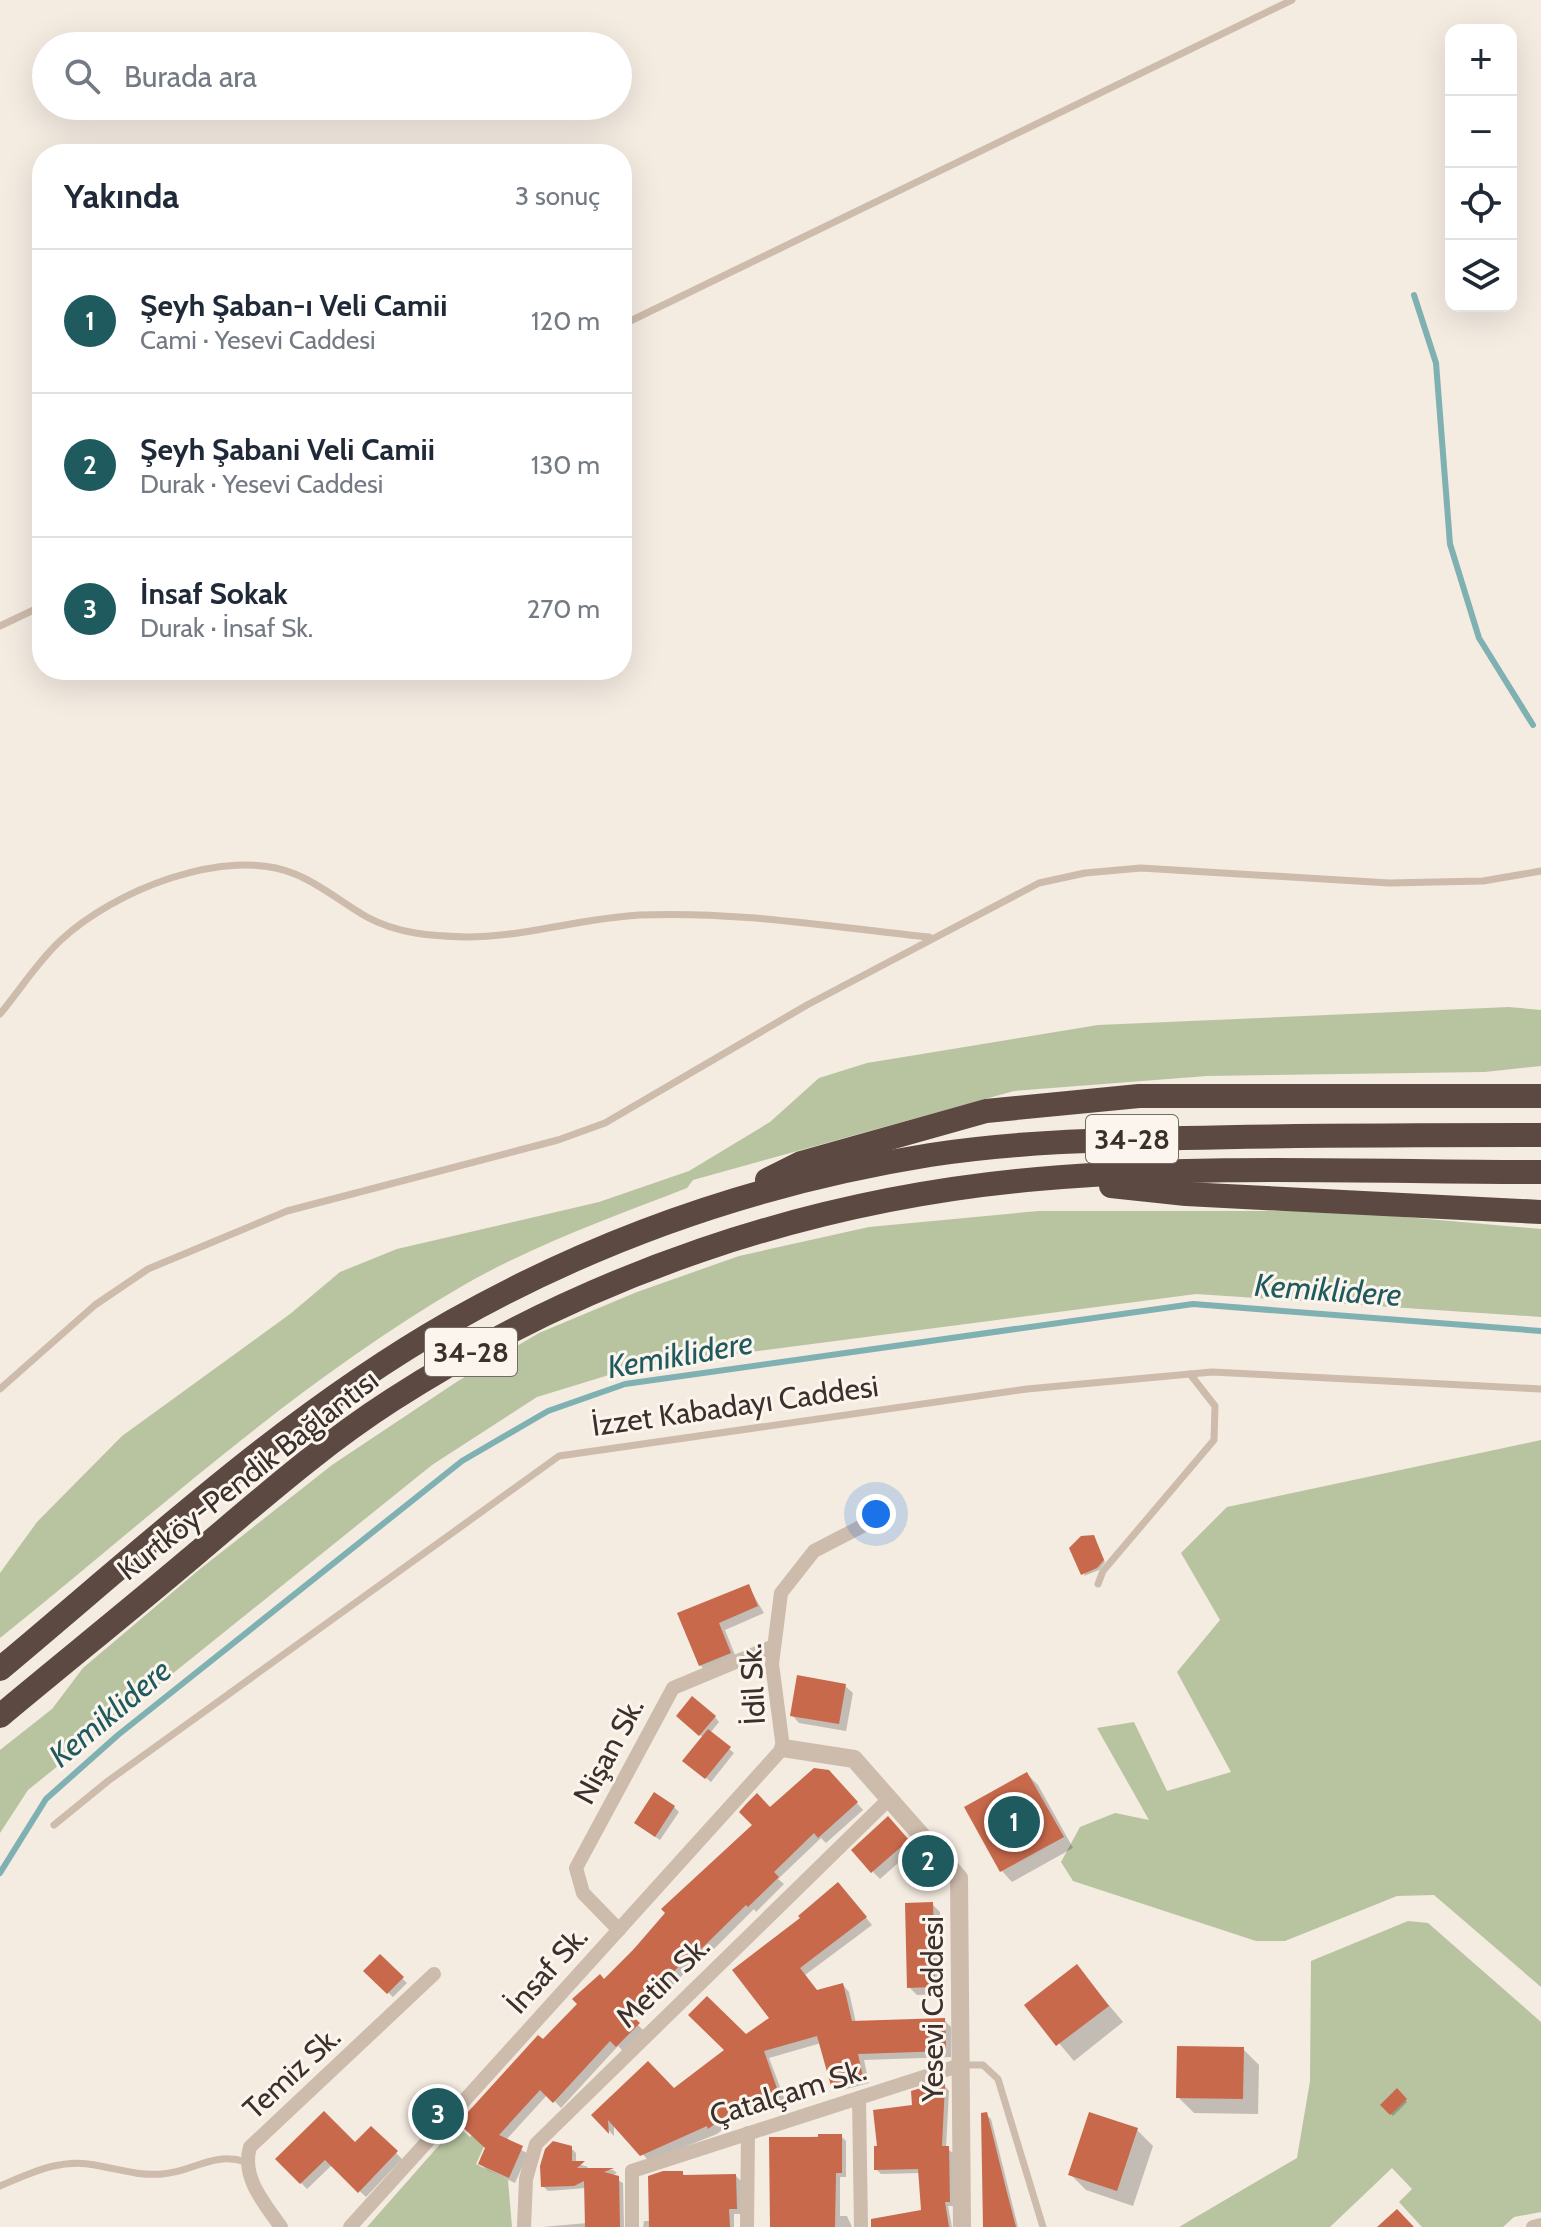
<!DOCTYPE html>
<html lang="tr">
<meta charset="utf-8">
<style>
:root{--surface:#fff;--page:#f2f2f3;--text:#1f2937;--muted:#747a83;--line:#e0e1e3;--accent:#1f5a5e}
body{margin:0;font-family:Cabin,sans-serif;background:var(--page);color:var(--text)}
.controls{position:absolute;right:24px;top:24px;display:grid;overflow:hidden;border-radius:16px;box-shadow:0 8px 32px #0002}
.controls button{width:72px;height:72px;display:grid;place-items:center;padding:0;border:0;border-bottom:2px solid var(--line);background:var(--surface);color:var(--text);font:40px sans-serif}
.you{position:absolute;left:876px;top:1514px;width:28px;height:28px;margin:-20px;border:6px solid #fff;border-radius:50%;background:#1a73e8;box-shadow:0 0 0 12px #1a73e833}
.badge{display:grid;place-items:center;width:52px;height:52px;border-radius:50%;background:var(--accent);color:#fff;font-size:26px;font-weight:700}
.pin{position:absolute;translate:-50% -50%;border:4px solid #fff;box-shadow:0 2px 8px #0006}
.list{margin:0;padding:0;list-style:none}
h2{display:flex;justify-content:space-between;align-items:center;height:104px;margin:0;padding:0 32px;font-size:34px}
h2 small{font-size:26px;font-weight:400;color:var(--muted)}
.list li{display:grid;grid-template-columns:52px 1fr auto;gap:24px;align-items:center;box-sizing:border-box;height:144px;padding:0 32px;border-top:2px solid var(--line)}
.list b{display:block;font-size:30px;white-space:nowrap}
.list p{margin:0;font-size:26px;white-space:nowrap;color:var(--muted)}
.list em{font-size:26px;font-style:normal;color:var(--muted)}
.icon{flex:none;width:44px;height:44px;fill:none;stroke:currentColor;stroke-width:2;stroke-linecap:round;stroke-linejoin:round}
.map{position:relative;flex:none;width:1541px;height:2227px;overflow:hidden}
.search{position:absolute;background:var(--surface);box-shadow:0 8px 32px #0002;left:32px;top:32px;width:600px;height:88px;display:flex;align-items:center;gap:20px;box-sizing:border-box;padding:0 28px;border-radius:44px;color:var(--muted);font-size:30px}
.panel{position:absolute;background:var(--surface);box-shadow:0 8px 32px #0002;left:32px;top:144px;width:600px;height:536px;border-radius:32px}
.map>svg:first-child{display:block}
</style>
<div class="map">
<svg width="1541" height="2227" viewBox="0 0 1541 2227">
<rect width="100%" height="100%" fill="#f4ebe1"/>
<g fill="#b8c4a0">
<path d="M1509 1007 1541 1010V1066L1485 1072 1207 1076 1014 1091 693 1180 687 1188C612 1217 534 1245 464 1285 296 1382 151 1517 0 1638V1573L37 1522 122 1436 290 1314 340 1272 397 1249 599 1202 689 1171 770 1122 819 1078 867 1063 1098 1025Z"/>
<polygon points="1038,1211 1337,1211 1541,1229 1541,1317 1196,1294 635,1367 537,1397 432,1465 28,1790 0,1833 0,1750 52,1709 83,1668 200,1569 332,1465 458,1381 539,1333 637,1292 739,1256 869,1227"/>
<polygon points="1541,1440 1541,1987 1434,1895 1397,1896 1285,1941 1256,1941 1073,1881 1061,1862 1080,1827 1115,1813 1149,1820 1097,1728 1134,1722 1167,1791 1231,1772 1177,1672 1220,1620 1181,1553 1227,1507"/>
<polygon points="1408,1921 1428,1923 1541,2022 1541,2212 1514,2217 1503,2227 1422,2227 1399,2202 1412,2189 1392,2168 1330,2227 1179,2227 1297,2158 1310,2081 1311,1961"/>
<polygon points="457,2125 470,2137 482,2125 491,2131 476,2164 508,2180 512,2227 367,2227"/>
</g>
<g fill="#0003">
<polygon points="1095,1539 1105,1562 1099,1570 1084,1576"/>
<polygon points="748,1586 764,1613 725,1630 737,1660 707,1672 700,1665 680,1614"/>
<polygon points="845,1686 853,1693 846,1731 799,1723 792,1715"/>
<polygon points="715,1717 719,1722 710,1733 734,1753 711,1782 690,1765 704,1738 683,1721"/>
<polygon points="1027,1774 1038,1785 1073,1848 1012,1882 1002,1871 967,1808"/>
<polygon points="836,1779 863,1810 826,1843 821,1838 778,1879 784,1884 756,1912 754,1909 709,1954 705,1951 673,1985 670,1982 633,2020 644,2031 624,2052 618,2046 561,2108 548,2094 506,2140 528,2154 515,2183 487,2170 480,2164 543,2042 770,1810"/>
<polygon points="674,1807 679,1812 660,1840 641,1827"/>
<polygon points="896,1827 915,1848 880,1879 873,1872"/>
<polygon points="844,1891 872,1925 805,1975 818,1992 843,1985 849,1992 856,2023 944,2020 951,2027 951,2057 864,2060 869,2083 839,2091 832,2085 821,2043 769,2058 786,2103 765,2110 758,2103 717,2134 649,2161 614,2123 614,2136 594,2115 674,2091 772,2019 735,1970"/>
<polygon points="932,1904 940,1912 942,1994 917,1995 909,1987"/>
<polygon points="380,1957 407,1983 393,1997 366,1971"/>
<polygon points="1077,1967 1123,2022 1074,2061 1027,2005"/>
<polygon points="1243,2049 1259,2065 1258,2114 1194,2113 1178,2097"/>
<polygon points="945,2086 949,2091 946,2148 953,2153 954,2206 948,2206 952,2227 884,2227 923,2211 921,2173 881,2174 876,2169 914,2107"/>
<polygon points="1397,2091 1407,2102 1393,2116 1382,2105"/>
<polygon points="986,2114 991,2119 1018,2227 985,2227"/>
<polygon points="371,2128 402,2159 366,2197 332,2165 307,2189 278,2159 355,2145"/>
<polygon points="1137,2130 1153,2146 1133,2206 1086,2190 1070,2174"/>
<polygon points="841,2136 846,2141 846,2177 840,2177 840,2216 847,2216 852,2227 771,2227 772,2138"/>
<polygon points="570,2147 576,2153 576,2163 588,2167 585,2170 613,2170 617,2173 611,2176 623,2183 624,2227 542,2227 587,2223 586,2188 548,2191 543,2186"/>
<polygon points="682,2173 686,2177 736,2176 741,2181 741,2214 734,2214 734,2227 643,2227 644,2221 651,2221"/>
</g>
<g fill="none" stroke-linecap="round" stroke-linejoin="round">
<g stroke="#7fb0b2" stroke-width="6">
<polyline points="1414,295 1436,363 1450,544 1479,638 1533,725"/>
<polyline points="0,1873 46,1799 118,1735 462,1461 548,1411 625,1384 1193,1304 1541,1331"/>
</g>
</g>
<g fill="#c8694b">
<polygon points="1094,1535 1104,1560 1097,1568 1081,1575 1069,1548 1081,1536"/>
<polygon points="749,1584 758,1606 719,1623 731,1653 699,1666 677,1613"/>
<polygon points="797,1675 846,1684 839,1724 790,1716"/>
<polygon points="692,1696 716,1716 699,1736 676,1716"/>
<polygon points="708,1729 731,1747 705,1779 682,1761"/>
<polygon points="814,1768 829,1770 858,1802 818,1838 814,1833 774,1872 779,1877 748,1907 746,1905 701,1949 698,1946 666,1980 663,1977 628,2012 640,2023 616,2047 610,2041 553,2103 540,2090 499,2135 523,2146 509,2178 478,2164 485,2148 458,2123 538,2035 543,2039 577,2004 572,1999 600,1974 604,1979 633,1950 665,1913 661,1909 752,1825 739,1812 747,1803 757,1793 770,1807"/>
<polygon points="1027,1772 1064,1837 1000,1872 964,1807"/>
<polygon points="654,1792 675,1806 655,1837 634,1823"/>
<polygon points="888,1816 909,1840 871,1873 851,1850"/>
<polygon points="838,1882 867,1917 800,1968 817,1990 843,1983 852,2021 945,2018 946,2051 858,2054 863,2077 831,2086 817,2036 764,2051 780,2097 756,2104 752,2096 708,2129 707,2126 640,2156 608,2120 609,2134 591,2115 648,2061 674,2088 724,2050 688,2015 707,1996 746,2034 769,2018 732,1970 800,1918 798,1916"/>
<polygon points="933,1902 935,1987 907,1988 905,1903"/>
<polygon points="380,1954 404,1977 387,1994 363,1971"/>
<polygon points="1077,1964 1109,2006 1056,2046 1024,2005"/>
<polygon points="1177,2046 1244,2047 1243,2099 1176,2098"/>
<polygon points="934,2084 945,2084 942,2146 949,2146 950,2202 945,2202 949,2227 871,2227 871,2219 921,2210 918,2169 874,2170 874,2146 877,2146 873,2110 912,2105 911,2091"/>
<polygon points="1397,2088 1407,2099 1390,2115 1380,2105"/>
<polygon points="324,2111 355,2142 371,2126 398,2151 358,2193 325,2160 300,2184 275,2159"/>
<polygon points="987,2112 1005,2185 1016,2227 983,2227 981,2113"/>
<polygon points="1089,2112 1138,2128 1117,2191 1068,2175"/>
<polygon points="818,2134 842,2134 842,2173 836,2173 835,2227 770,2227 769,2137 818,2137"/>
<polygon points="553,2141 572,2146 572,2161 585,2161 577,2168 614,2168 604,2172 619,2176 620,2227 585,2227 584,2181 574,2186 541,2187 540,2166 545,2149"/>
<polygon points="663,2171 683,2171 683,2175 736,2174 737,2209 729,2209 730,2227 649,2227 648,2176"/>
<polygon points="1397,2209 1414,2227 1377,2227"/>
</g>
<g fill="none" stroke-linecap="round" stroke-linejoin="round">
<g stroke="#cdbbac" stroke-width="7">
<polyline points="622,325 1292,0"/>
<polyline points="0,626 42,606"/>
<path d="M0 1014C20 990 38 961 61 940 113 891 226 845 295 874 322 885 342 903 367 917 398 934 432 936 466 937 525 937 582 918 640 915 737 911 833 927 929 937"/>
<polyline points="0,1389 95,1305 148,1269 287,1211 558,1140 605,1123 807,1005 1039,883 1085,873 1141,868 1389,883 1483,881 1541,871"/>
<polyline points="1098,1584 1103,1571 1214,1440 1215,1406 1190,1374"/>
<polyline points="54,1825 108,1781 559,1456 1027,1389 1212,1372 1541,1389"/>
<polyline points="961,2065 983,2065 998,2079 1043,2227"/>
<path d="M0 2186C31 2173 60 2158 95 2165 118 2169 138 2176 162 2174 194 2172 212 2151 246 2162"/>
</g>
<g stroke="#cdbbac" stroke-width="14">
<polyline points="619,1930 583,1893 576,1868 673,1688 774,1646"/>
<polyline points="859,2098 861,2227"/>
<path d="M281 2227C264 2203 241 2177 250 2147L434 1974"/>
<polyline points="350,2227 783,1748 772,1664 781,1593 814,1551 872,1521"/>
<polyline points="524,2227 526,2179 536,2144 889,1799"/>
<polyline points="632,2227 632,2171 961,2065"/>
<polyline points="747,2227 748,2133"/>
<polyline points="1533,2227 1541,2225"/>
</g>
<polyline stroke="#cdbbac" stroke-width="18" points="783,1748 854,1759 959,1878 962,2227"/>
<g stroke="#5c4a42" stroke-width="24">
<polyline points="767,1180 801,1163 986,1111 1139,1096 1541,1096"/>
<polyline points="1111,1186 1186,1194 1541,1212"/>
<path d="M0 1669C145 1548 286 1416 451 1322 599 1238 762 1182 930 1155 1014 1142 1099 1140 1184 1138 1303 1135 1422 1135 1541 1135"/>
<path d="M0 1716C66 1661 132 1608 197 1553 260 1500 322 1445 392 1400 586 1275 808 1199 1038 1179 1205 1164 1374 1172 1541 1172"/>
</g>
</g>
<g text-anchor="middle" stroke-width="6" stroke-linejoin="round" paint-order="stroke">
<g fill="#fbf5ee" stroke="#756b66" stroke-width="2">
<rect x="1086" y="1115" width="92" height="48" rx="6"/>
<rect x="425" y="1328" width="92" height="48" rx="6"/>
</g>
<g font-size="28" font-weight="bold" fill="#3b302b">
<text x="1132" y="1149">34-28</text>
<text x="471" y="1362">34-28</text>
</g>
<g font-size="30" fill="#3b302b" stroke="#fbf5ee">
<text transform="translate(735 1406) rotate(-8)" y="10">İzzet Kabadayı Caddesi</text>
<text transform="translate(248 1475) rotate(-38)" y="10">Kurtköy-Pendik Bağlantısı</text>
<text transform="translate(753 1684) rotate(-93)" y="10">İdil Sk.</text>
<text transform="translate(609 1751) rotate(-62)" y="10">Nişan Sk.</text>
<text transform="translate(547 1970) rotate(-48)" y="10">İnsaf Sk.</text>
<text transform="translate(663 1982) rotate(-44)" y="10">Metin Sk.</text>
<text transform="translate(933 2009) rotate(-90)" y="10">Yesevi Caddesi</text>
<text transform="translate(292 2073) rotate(-43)" y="10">Temiz Sk.</text>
<text transform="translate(788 2093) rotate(-17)" y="10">Çatalçam Sk.</text>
</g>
<g font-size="32" font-style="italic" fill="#1f5a5e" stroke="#fbf5ee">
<text transform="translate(1328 1290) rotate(4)" y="11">Kemiklidere</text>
<text transform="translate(680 1355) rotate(-10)" y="11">Kemiklidere</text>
<text transform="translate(110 1713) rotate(-40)" y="11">Kemiklidere</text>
</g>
</g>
</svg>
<div class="controls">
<button>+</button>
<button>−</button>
<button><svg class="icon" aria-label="locate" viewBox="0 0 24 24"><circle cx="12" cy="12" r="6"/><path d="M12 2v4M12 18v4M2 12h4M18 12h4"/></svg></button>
<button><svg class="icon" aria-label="layers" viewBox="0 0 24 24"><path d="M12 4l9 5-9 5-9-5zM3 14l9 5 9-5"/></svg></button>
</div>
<div class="you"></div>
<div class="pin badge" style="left:1014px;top:1822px">1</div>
<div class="pin badge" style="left:928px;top:1861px">2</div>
<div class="pin badge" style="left:438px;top:2114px">3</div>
<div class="search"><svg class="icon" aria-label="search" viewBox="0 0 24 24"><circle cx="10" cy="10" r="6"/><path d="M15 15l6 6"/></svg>Burada ara</div>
<section class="panel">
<h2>Yakında<small>3 sonuç</small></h2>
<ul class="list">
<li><span class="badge">1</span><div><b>Şeyh Şaban-ı Veli Camii</b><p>Cami · Yesevi Caddesi</p></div><em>120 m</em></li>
<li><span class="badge">2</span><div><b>Şeyh Şabani Veli Camii</b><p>Durak · Yesevi Caddesi</p></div><em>130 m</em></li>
<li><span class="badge">3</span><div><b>İnsaf Sokak</b><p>Durak · İnsaf Sk.</p></div><em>270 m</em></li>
</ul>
</section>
</div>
